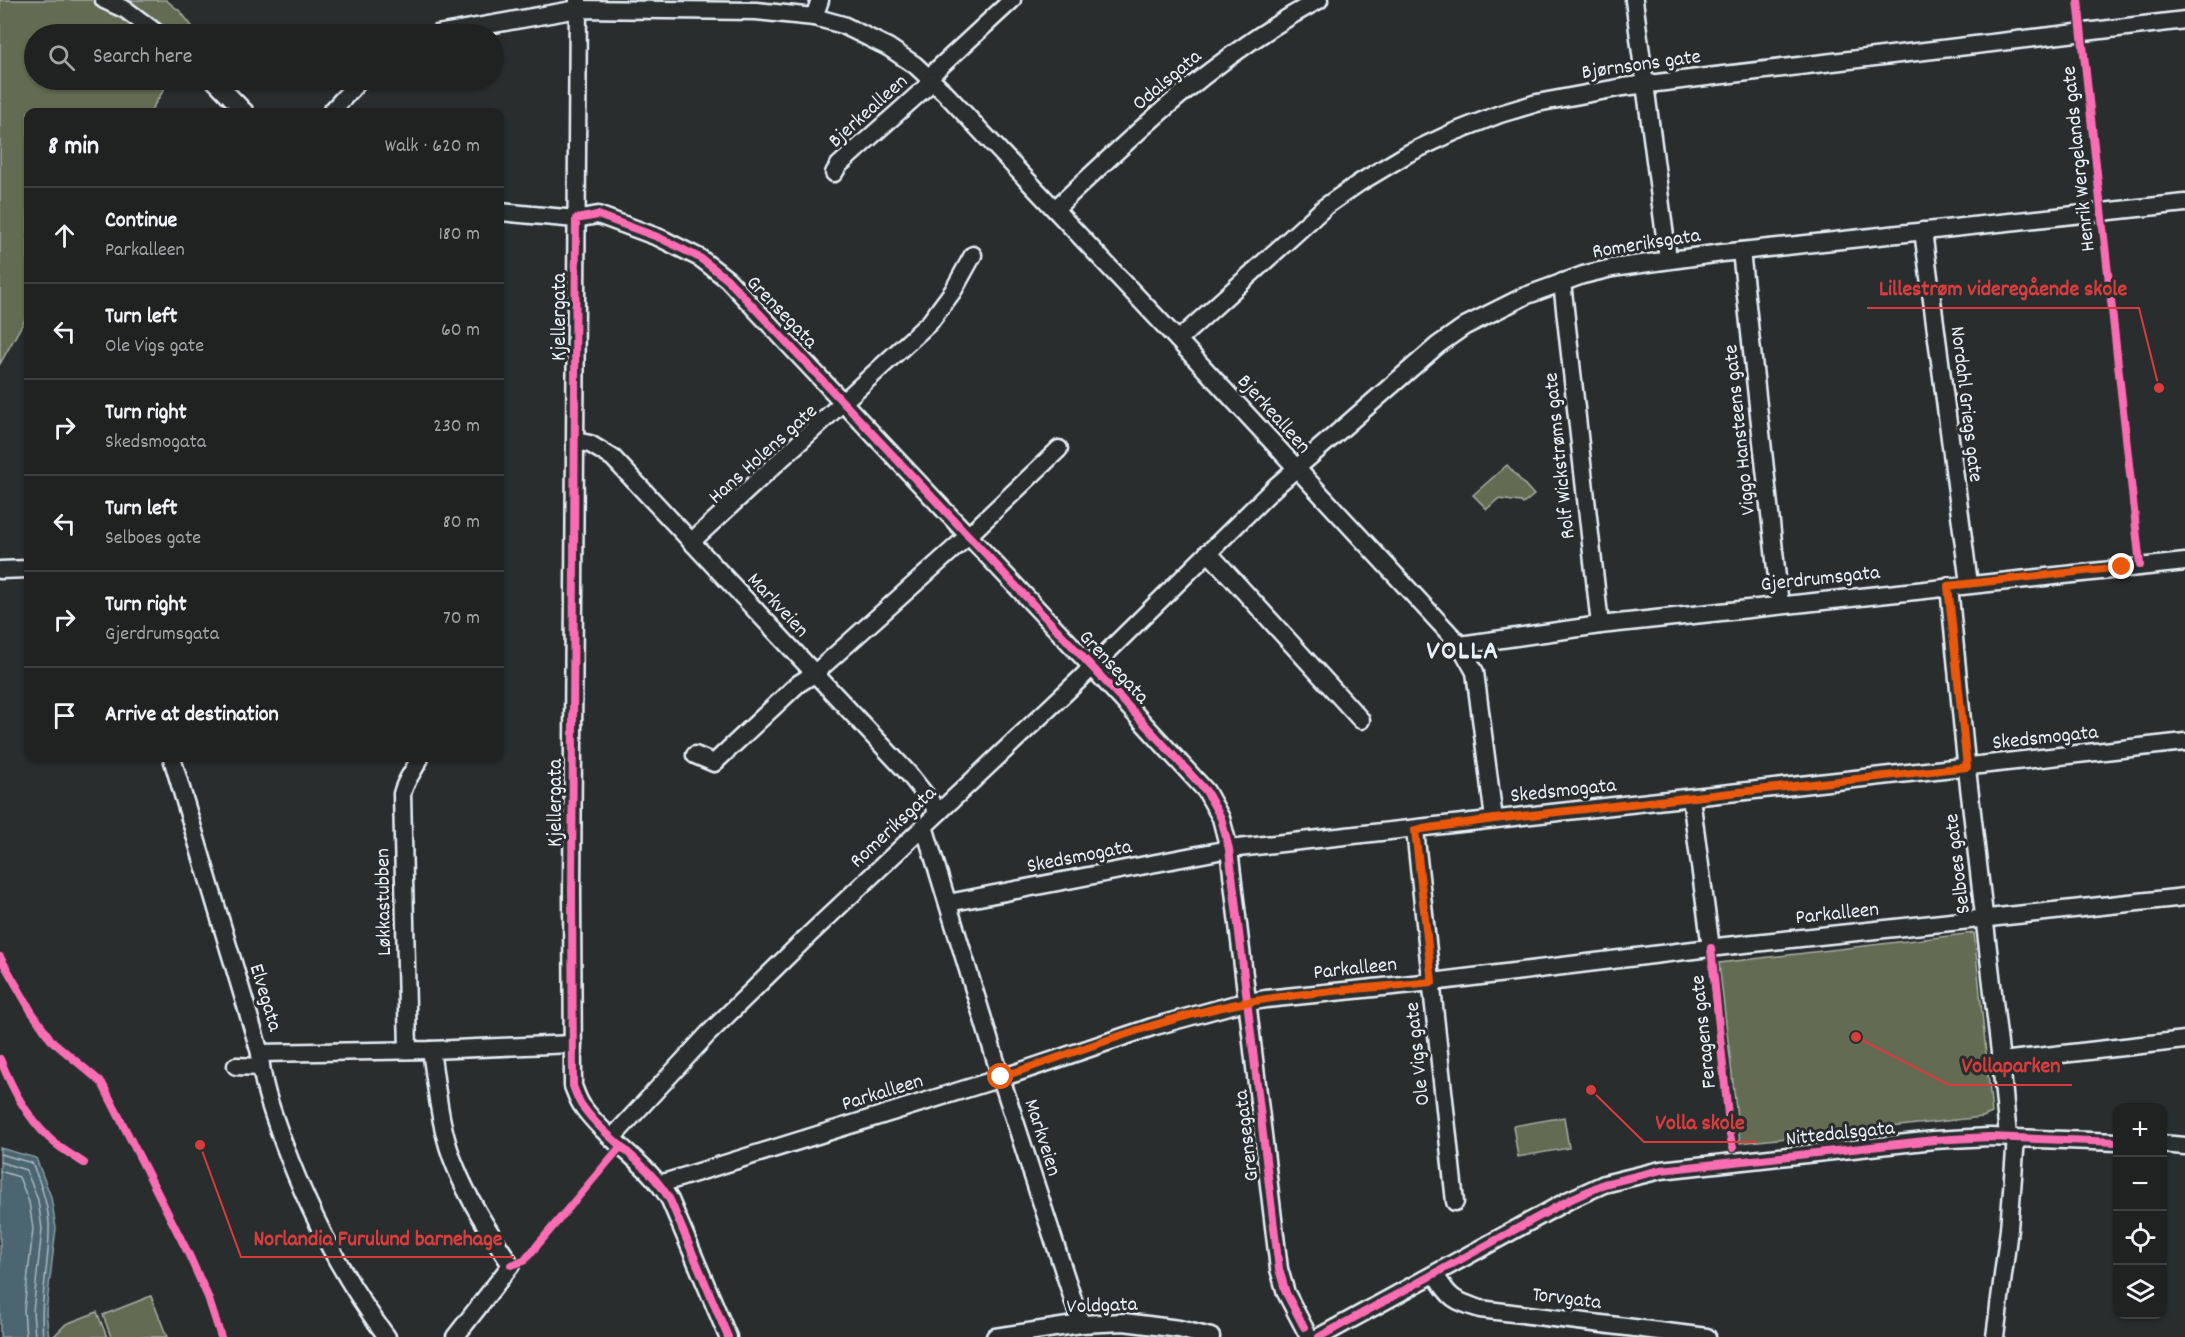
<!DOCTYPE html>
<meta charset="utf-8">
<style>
:root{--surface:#202222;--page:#2d2f2f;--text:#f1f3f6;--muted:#a2a4a5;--line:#3d3f40}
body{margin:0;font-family:Dekko,sans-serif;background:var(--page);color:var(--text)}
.controls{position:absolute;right:18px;bottom:18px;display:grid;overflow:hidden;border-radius:12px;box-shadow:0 2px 4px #0004}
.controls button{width:54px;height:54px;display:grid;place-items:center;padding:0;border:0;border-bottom:2px solid var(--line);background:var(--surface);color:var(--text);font:30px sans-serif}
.stop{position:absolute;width:18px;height:18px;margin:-14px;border:4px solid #ea580c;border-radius:50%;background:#fff}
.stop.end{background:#ea580c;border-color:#fff;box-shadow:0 2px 6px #0008}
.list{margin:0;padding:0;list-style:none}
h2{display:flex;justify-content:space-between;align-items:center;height:78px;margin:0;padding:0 24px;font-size:26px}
h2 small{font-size:20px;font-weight:400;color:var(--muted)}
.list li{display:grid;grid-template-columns:39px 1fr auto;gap:18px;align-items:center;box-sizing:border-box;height:96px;padding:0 24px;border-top:2px solid var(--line)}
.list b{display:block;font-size:22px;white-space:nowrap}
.list p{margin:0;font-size:20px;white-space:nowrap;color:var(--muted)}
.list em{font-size:20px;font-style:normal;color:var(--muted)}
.icon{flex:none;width:33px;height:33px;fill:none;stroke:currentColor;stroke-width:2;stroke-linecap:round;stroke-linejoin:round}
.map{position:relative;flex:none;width:2185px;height:1337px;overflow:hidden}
.search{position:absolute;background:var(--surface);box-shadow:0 2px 4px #0004;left:24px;top:24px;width:480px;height:66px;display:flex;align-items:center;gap:15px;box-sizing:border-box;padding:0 21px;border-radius:33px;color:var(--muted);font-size:22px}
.panel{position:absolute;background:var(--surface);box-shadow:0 2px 4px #0004;left:24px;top:108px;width:480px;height:654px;border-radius:12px}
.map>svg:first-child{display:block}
</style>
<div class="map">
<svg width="2185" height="1337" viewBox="0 0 2185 1337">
<rect width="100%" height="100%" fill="#2a2d2e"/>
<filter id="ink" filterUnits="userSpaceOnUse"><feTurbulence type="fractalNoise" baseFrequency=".0167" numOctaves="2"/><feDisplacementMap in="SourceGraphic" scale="12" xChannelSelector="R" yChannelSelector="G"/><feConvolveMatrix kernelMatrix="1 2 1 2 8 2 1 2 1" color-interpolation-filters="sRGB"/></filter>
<g filter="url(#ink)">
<g fill="#646c52" stroke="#a6aea5" stroke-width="1.5">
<polygon points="0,0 166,0 181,12 198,34 34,34 34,80 170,80 150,112 28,112 28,314 0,364"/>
<polygon points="1507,465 1534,495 1523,504 1521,502 1498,499 1487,509 1473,495"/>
<polygon points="1974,933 1992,1113 1983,1117 1740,1143 1719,963"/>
<polygon points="1564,1117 1569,1148 1518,1157 1513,1126"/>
<polygon points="151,1296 167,1337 111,1337 103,1315"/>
<polygon points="97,1312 107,1337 53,1337 66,1324"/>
</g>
<polygon fill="#4b666f" stroke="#8a9ea6" stroke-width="1.5" points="0,1148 36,1158 51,1197 56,1228 46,1312 49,1337 0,1337"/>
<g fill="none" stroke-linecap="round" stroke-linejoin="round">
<g stroke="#a9b9c1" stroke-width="1.5">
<path d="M0 1154 32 1163C41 1184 50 1208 49 1230 49 1267 39 1300 43 1337"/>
<polyline points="0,1162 26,1170 38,1200 42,1229 33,1311 35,1337"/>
<polyline points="0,1171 19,1177 29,1202 33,1229 24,1310 26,1337"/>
</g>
<defs>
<g id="minor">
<polyline points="104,0 126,10 158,34"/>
<path d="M578 0 572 892 573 1086C576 1093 578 1101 583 1107 608 1142 648 1162 670 1200L728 1337"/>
<polyline points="1634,0 1668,259"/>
<polyline points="814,17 820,0"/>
<polyline points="437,34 578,9 756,11 814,17 843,25 888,47 915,65 945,93 1178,340 1460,645 1475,672 1494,819"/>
<polyline points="929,77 1012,0"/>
<polyline points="214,80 245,112"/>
<polyline points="331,112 360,80"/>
<polyline points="834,173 839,165 933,81"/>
<path d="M1055 209C1137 131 1219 53 1319 0"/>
<polyline points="500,212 576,219 598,215 660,238 700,258 727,279 1092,667 1206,791 1221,818 1229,849 1279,1269 1286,1293 1309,1337"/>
<polyline points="1923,231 1969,584"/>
<polyline points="1741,251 1780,605"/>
<polyline points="1562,282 1600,625"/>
<polyline points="1178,340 1326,206 1359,183 1409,153 1454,132 1500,114 1537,103 1623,87 2185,20"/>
<polyline points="576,441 590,444 613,458 908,773 939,812"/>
<polyline points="691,542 930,322 953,291 973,255"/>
<polyline points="1208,552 1361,720"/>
<polyline points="0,570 28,569"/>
<polyline points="1949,586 1965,752 2001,1061 2008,1137"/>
<polyline points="1460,645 1600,625 2185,562"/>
<polyline points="695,755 714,763 798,684 814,674 968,536 1059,449"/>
<polyline points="172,758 260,1053 431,1050 573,1044"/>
<polyline points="1691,798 1711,948"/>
<polyline points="924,826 1001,1078 1081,1324"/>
<polyline points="1415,830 1455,1202"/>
<polyline points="948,903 1229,849 2185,742"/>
<path d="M408 1050 402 794C405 780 414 771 420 758"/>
<path d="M431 1050C437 1090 440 1131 456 1168 470 1203 491 1234 511 1265L455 1337"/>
<path d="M260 1053C261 1083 273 1114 283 1142 309 1212 342 1277 387 1337"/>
<polyline points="2001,1061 2185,1040"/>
<polyline points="236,1066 261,1067"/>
<polyline points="612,1138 708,1034 810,934 1079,680 1275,487 1438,345 1465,326 1525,296 1583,275 1612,268 1722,253 2185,203"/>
<polyline points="2162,1144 2185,1146"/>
<polyline points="660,1184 1001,1078 1152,1027 1232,1005 1266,999 1432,982 1726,946 2185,897"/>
<path d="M1435 1274C1450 1299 1453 1300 1480 1309L1707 1337"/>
<polyline points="995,1337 1081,1324 1124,1322 1179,1329 1211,1337"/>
<polyline points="1319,1337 1569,1200 1604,1184 1661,1170 1934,1140 1989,1137 2118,1142"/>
<polyline points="1995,1337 2009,1229 2016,1138"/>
</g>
</defs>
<use href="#minor" stroke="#e8f1f8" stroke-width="21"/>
<use href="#minor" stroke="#2a2d2e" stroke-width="16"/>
<defs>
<g id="cycleway">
<polyline points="2078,0 2140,565"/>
<polyline points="1711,948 1730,1135 1733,1148"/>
<polyline points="0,957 31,1011 51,1040 102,1083 188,1253 208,1297 221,1337"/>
<path d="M0 1059C12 1088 26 1116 49 1138 59 1148 72 1155 84 1163"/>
<polyline points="511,1265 524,1261 621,1146"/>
<path d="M728 1337 670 1200C648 1162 608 1142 583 1107 578 1101 576 1093 573 1086L572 892 576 219 598 215 660 238 700 258 727 279 1092 667 1206 791 1221 818 1229 849 1279 1269 1286 1293 1304 1327"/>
<polyline points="1319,1337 1569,1200 1604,1184 1661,1170 1934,1140 1989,1137 2118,1142"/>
</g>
</defs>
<use href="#cycleway" stroke="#2a2d2e" stroke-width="11"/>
<use href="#cycleway" stroke="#f96db3" stroke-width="8"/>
</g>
</g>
<g fill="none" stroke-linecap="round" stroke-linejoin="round" filter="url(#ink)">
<path stroke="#ea580c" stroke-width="8" d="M1001 1077C1077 1052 1153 1021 1232 1005 1297 992 1365 989 1432 982L1415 830 1494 819 1967 767 1948 586 2122 567"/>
</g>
<g text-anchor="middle" stroke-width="6" stroke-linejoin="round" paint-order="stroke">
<g font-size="21" fill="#e8f1f8" stroke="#2a2d2e">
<text transform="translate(1641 63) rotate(-8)" y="7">Bjørnsons gate</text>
<text transform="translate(1166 79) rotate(-40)" y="7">Odalsgata</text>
<text transform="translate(867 110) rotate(-42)" y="7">Bjerkealleen</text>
<text transform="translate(2077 159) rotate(-96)" y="7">Henrik Wergelands gate</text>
<text transform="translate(1646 242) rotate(-9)" y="7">Romeriksgata</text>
<text transform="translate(783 311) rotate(46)" y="7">Grensegata</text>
<text transform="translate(558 317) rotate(-90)" y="7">Kjellergata</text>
<text transform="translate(1968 404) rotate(83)" y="7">Nordahl Griegs gate</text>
<text transform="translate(1275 413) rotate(48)" y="7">Bjerkealleen</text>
<text transform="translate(1738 430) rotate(-96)" y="7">Viggo Hansteens gate</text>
<text transform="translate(762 453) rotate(-42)" y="7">Hans Holens gate</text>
<text transform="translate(1558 456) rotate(-96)" y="7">Rolf Wickstrøms gate</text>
<text transform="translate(1820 577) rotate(-6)" y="7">Gjerdrumsgata</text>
<text transform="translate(779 604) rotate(47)" y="7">Markveien</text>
<text transform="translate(1115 666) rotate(47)" y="7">Grensegata</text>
<text transform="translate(2045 736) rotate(-6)" y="7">Skedsmogata</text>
<text transform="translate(1563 789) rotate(-6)" y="7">Skedsmogata</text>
<text transform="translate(554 803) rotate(-90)" y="7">Kjellergata</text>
<text transform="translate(892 826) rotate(-43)" y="7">Romeriksgata</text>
<text transform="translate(1079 855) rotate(-11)" y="7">Skedsmogata</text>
<text transform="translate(1956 864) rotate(-97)" y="7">Selboes gate</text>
<text transform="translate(382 902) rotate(-91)" y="7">Løkkastubben</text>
<text transform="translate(1837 912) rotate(-6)" y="7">Parkalleen</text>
<text transform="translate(1355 967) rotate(-6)" y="7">Parkalleen</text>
<text transform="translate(267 997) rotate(73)" y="7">Elvegata</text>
<text transform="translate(1702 1032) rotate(-96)" y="7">Feragens gate</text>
<text transform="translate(1416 1054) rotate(-96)" y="7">Ole Vigs gate</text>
<text transform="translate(882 1091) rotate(-17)" y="7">Parkalleen</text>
<text transform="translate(1840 1132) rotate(-6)" y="7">Nittedalsgata</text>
<text transform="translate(1245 1136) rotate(-97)" y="7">Grensegata</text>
<text transform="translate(1044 1137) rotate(72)" y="7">Markveien</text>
<text transform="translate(1567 1297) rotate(7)" y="7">Torvgata</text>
<text transform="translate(1102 1304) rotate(-2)" y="7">Voldgata</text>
</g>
<g font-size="27" font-weight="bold" letter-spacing="1.5" fill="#e8f1f8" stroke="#2a2d2e">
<text x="1463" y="658">VOLLA</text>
</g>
</g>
<path fill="none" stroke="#d83c3d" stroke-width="2" d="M2159 388L2139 308H1867M1856 1037L1949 1085H2072M1591 1090L1644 1142H1757M200 1145L241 1257H514"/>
<g fill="#d83c3d" stroke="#2a2d2e" stroke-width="2">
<circle cx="2159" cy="388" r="6"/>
<circle cx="1856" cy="1037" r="6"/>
<circle cx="1591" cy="1090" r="6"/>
<circle cx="200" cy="1145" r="6"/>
</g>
<g font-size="22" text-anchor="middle" font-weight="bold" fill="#d83c3d" stroke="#2a2d2e" stroke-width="6" stroke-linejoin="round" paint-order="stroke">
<text x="2003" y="295">Lillestrøm videregående skole</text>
<text x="2011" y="1072">Vollaparken</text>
<text x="1700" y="1129">Volla skole</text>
<text x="378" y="1245">Norlandia Furulund barnehage</text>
</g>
</svg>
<div class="controls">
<button>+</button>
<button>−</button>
<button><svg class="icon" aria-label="locate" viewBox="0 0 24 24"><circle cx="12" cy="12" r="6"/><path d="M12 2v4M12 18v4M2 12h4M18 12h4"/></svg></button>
<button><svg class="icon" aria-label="layers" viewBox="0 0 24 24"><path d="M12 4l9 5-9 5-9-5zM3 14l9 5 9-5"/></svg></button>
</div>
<div class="stop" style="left:1001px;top:1077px"></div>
<div class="stop end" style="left:2122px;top:567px"></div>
<div class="search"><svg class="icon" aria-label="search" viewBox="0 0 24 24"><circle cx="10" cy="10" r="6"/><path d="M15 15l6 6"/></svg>Search here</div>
<section class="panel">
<h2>8 min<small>Walk · 620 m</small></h2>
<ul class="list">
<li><svg class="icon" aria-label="ahead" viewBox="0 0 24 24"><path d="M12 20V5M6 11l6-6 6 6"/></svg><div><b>Continue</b><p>Parkalleen</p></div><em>180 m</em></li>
<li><svg class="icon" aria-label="left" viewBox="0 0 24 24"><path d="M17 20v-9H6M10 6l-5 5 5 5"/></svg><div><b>Turn left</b><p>Ole Vigs gate</p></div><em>60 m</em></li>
<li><svg class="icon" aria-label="right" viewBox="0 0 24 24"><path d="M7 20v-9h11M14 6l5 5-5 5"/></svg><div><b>Turn right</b><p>Skedsmogata</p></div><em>230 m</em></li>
<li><svg class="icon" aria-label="left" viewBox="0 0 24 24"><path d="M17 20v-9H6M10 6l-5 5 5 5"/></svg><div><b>Turn left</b><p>Selboes gate</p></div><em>80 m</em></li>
<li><svg class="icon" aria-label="right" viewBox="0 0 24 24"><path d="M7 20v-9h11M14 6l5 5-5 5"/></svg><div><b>Turn right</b><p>Gjerdrumsgata</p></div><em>70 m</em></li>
<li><svg class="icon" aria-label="arrive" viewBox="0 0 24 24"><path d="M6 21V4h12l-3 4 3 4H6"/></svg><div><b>Arrive at destination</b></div></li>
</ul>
</section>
</div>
